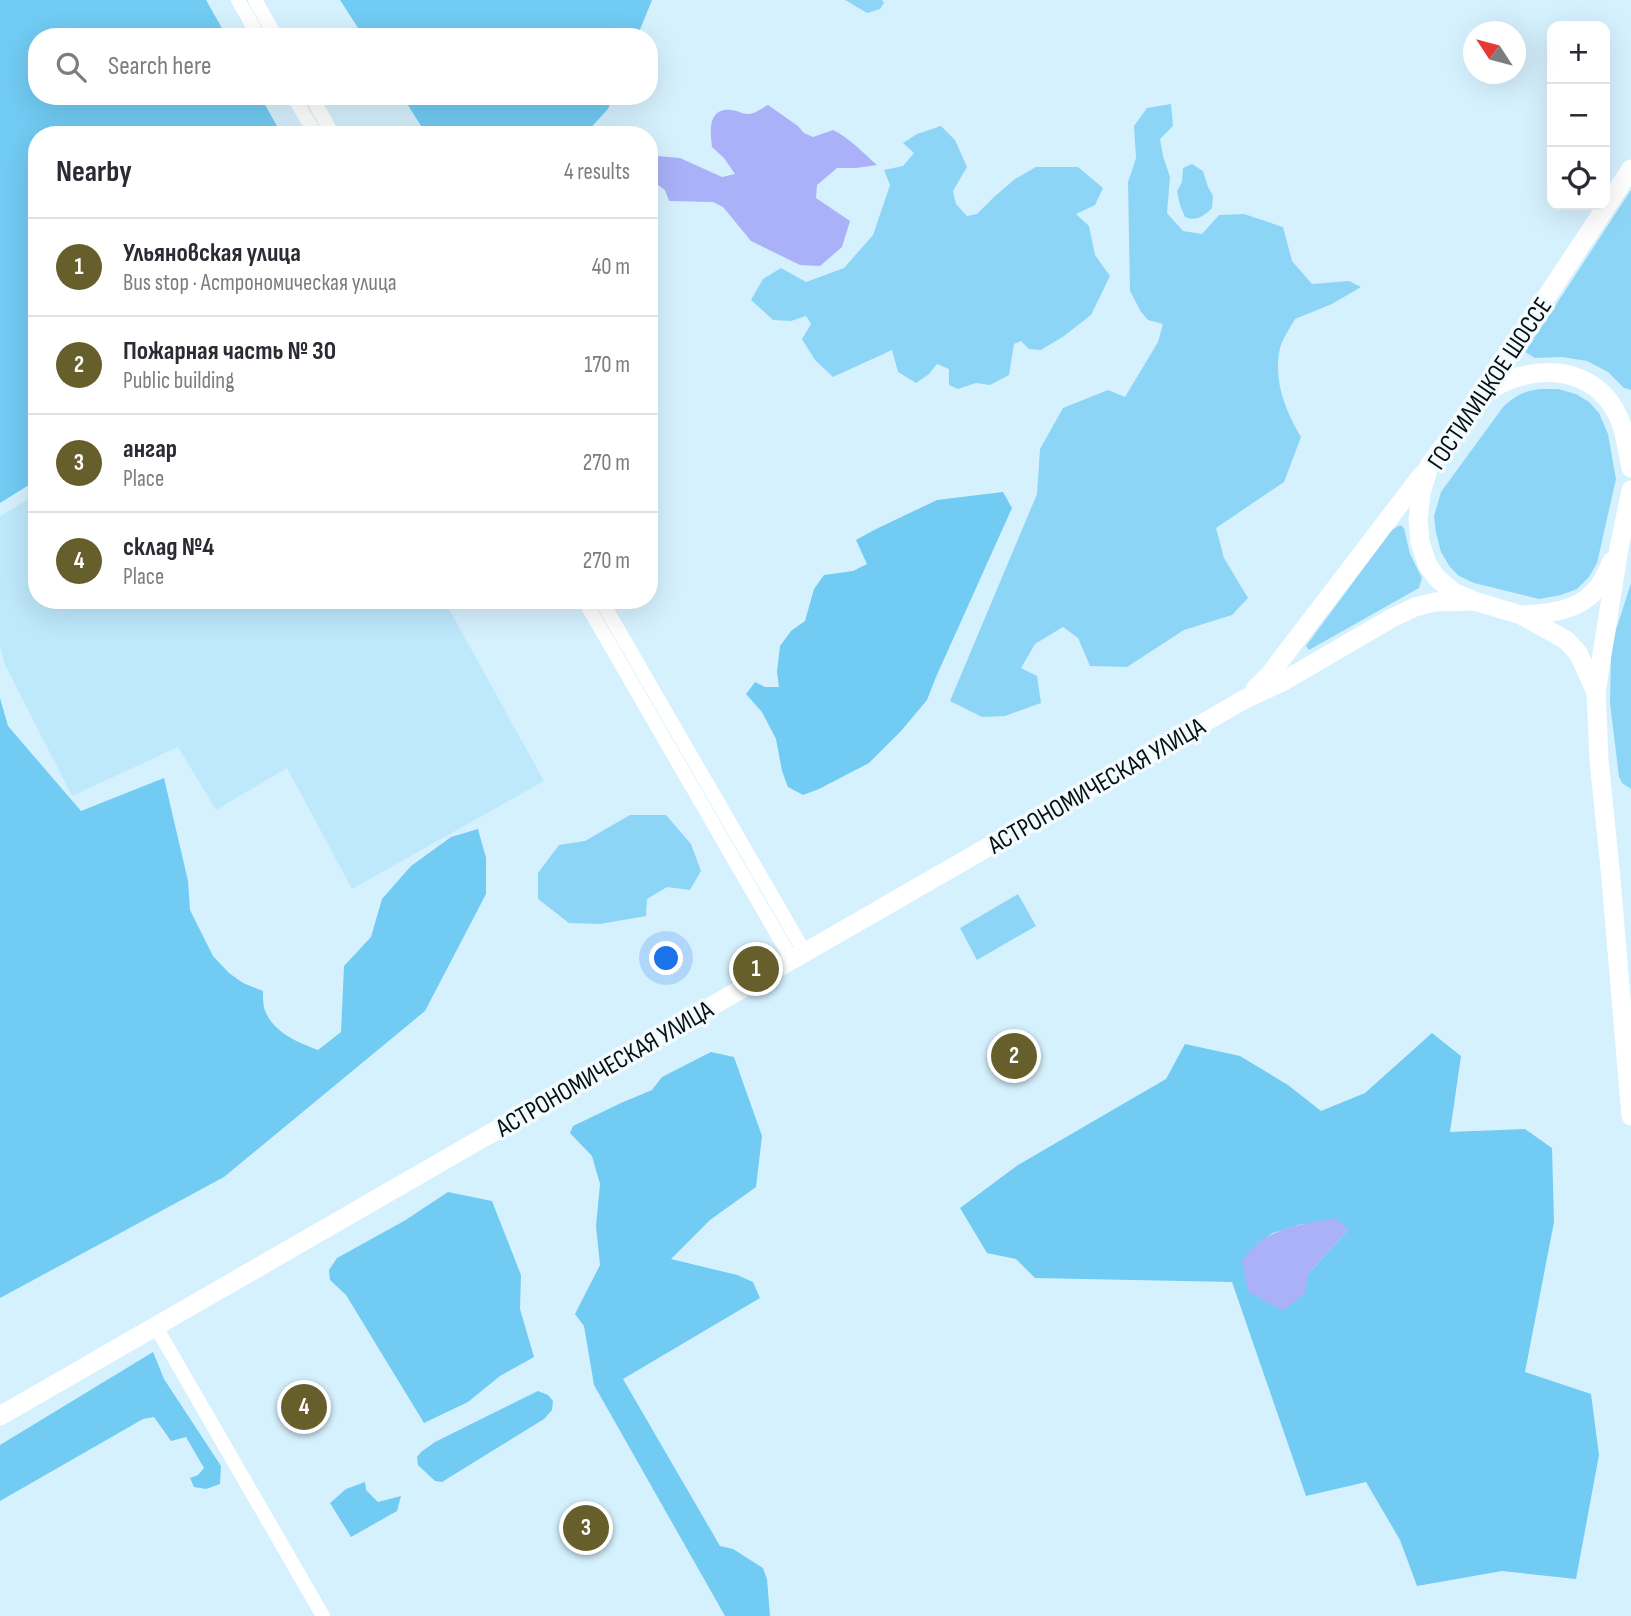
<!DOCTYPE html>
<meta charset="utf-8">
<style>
:root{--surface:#fff;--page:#f2f2f3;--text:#2b2b33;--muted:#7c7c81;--line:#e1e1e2;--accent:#665e2b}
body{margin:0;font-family:"Sofia Sans Condensed",sans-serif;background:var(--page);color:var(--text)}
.controls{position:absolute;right:21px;top:21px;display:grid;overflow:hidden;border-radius:14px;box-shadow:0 7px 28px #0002}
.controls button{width:63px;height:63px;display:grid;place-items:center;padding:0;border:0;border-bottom:2px solid var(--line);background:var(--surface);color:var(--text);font:35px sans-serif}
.compass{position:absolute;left:1463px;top:21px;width:63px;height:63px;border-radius:50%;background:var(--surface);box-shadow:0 7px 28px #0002;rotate:306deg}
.you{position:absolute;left:667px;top:959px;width:24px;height:24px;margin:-18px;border:5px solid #fff;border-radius:50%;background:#1a73e8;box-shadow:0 0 0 10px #1a73e833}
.badge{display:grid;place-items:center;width:46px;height:46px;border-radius:50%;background:var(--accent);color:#fff;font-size:23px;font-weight:700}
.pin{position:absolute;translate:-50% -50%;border:4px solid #fff;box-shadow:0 2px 7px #0006}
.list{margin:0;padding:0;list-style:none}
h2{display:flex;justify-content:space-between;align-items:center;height:91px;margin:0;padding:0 28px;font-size:30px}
h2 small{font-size:23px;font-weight:400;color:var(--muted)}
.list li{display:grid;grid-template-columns:46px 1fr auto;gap:21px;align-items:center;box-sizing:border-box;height:98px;padding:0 28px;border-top:2px solid var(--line)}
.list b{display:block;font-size:26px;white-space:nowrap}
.list p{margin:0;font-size:23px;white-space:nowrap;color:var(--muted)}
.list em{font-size:23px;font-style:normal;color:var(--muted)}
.icon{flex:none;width:38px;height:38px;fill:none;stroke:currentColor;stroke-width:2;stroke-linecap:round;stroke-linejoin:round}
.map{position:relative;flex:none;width:1631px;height:1616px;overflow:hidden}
.search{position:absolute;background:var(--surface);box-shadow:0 7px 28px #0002;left:28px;top:28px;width:630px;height:77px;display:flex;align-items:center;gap:18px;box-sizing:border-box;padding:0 24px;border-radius:28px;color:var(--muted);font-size:26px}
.panel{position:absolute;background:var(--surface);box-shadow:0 7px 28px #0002;left:28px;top:126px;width:630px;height:483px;border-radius:28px}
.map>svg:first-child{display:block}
</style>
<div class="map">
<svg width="1631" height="1616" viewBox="0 0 1631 1616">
<rect width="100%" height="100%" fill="#d6f1fe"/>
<polygon fill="#bee8fc" points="37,494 37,600 444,600 544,781 352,889 287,768 216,810 178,747 72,796 4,663 0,644 0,516"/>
<g fill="#8dd5f6">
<polygon points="845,0 882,0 884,3 880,9 867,13"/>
<path d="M1171 104 1173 126 1160 139 1163 156 1170 177 1167 213 1183 231 1202 234 1219 215 1244 214 1283 227 1292 261 1312 284 1349 281 1361 287 1332 304 1295 319C1290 328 1283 338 1280 348 1273 380 1285 410 1301 437L1284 482 1216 528 1224 558 1248 598 1232 615 1184 630 1127 667 1090 666 1078 638 1063 627 1035 644 1021 668 1037 676 1041 703 1005 716 982 717 950 701 1037 494 1040 449 1063 408 1108 390 1125 397 1158 342 1163 324 1148 320 1141 312 1130 291 1128 182 1136 158 1134 126 1147 108Z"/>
<polygon points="941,126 955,140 967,167 953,191 956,204 967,216 977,214 994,197 1015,179 1036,167 1078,167 1103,188 1095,205 1076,214 1089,226 1095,255 1110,276 1091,315 1064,336 1041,350 1029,349 1021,341 1014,344 1009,375 990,385 976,383 958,389 949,385 949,369 937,364 929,374 916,383 898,372 892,350 833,377 815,360 802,339 811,324 806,316 791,321 773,320 751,300 763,279 781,268 806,282 844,268 873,235 890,185 884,170 903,166 914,153 903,143 917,134"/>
<path d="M1192 164 1203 171 1208 187 1213 196 1212 208C1204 216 1196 222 1185 217L1180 205 1177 191 1182 182 1183 168Z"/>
<polygon points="1631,190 1631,390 1624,388 1608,372 1587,361 1562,357 1535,358 1525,352"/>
<path d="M1540 389H1558L1576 394 1589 402 1599 413 1608 434 1616 479 1597 563 1589 577 1577 589 1561 595 1539 599 1474 583 1459 576 1450 567 1441 552 1436 533 1434 516 1441 492 1503 407C1515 396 1524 391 1540 389Z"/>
<polygon points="1400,525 1404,528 1410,554 1422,578 1419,588 1309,650 1306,646 1392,530"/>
<polygon points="1631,583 1631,789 1622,783 1619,777 1610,703 1611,654 1616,630"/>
<polygon points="630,815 666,815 691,844 701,871 690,890 667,887 647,899 646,916 600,924 569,923 538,899 538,873 559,845 585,841"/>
<polygon points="1018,894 1036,926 977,960 960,928"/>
</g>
<g fill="#71cbf3" fill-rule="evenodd">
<polygon points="0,0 206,0 227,37 37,37 37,96 260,96 282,135 37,135 37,480 0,503"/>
<polygon points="340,0 652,0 637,37 364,37"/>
<polygon points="402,96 613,96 608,109 584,135 427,135"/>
<polygon points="1003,492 1012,508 936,677 927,700 901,731 869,763 819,789 803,795 788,787 782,771 776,739 762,712 746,694 755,682 765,687 779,687 777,672 780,646 791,631 805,621 814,589 824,575 853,571 867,564 856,540 874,530 937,500"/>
<path d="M0 698 8 726 81 811 164 778 188 881 190 910 213 956 229 973 243 983 263 991C263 996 263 1003 264 1008 272 1032 297 1042 318 1050L341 1032 344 966 371 937 382 899 411 866 451 837 478 829 486 858V894L425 1011 224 1177 0 1298Z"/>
<path d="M1432 1033 1461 1056 1450 1132 1525 1129 1552 1148 1554 1222 1525 1372 1591 1394 1599 1455 1576 1579 1502 1571 1417 1586 1400 1540 1366 1482 1306 1496 1232 1282 1035 1278 1016 1259 987 1253 960 1208 1018 1165 1166 1079 1185 1044 1240 1056 1288 1085 1321 1111 1365 1093ZM1302 1224 1348 1230 1308 1274 1256 1245 1273 1233Z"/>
<polygon points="711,1052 734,1057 762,1136 756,1187 710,1220 671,1259 737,1275 753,1282 760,1298 623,1379 720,1546 733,1549 763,1568 767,1579 770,1616 725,1616 594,1385 584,1326 575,1314 600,1265 596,1226 600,1184 592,1156 570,1133 573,1126 621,1103 652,1090 662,1077"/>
<polygon points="448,1192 492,1201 521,1275 520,1309 534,1357 500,1376 468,1402 424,1423 346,1295 330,1280 329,1270 337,1258 404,1221"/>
<polygon points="153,1352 164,1379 221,1466 220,1484 206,1489 194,1487 190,1478 198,1475 204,1468 186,1437 171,1441 154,1417 143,1419 0,1501 0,1445"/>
<polygon points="538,1391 548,1395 553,1401 552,1410 544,1419 442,1482 435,1481 418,1465 417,1457 421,1452 435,1442"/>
<polygon points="365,1482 366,1490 378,1502 401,1496 397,1511 351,1537 330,1503 346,1489"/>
</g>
<g fill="#aab1f9">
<path d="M768 105 798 126 804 133 813 137 833 130C850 138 863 153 877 165L856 168H837L817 185 816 198 850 221 842 247 820 266 800 265 751 241 723 207 713 202 669 201 665 190 658 185H649V158L657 156 680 158 722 177 735 174 724 158 712 147C710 130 708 108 731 110 737 110 742 114 748 114 755 114 762 108 768 105Z"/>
<path d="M1336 1218 1348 1230 1308 1274 1305 1293 1283 1311 1248 1292 1242 1260C1247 1255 1252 1248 1257 1244 1279 1226 1310 1223 1336 1218Z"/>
</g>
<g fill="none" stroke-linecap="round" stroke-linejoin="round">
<g stroke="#fff" stroke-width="14">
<polyline points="238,0 259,37"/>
<polyline points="255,0 276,37"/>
<polyline points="293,96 316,135"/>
<polyline points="311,96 333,135"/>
<polyline points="584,600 792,960"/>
<polyline points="601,600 805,953"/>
<polyline points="156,1327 323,1616"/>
</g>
<g stroke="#fff" stroke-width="19">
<path d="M1483 393C1494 387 1506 380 1518 377 1563 364 1606 379 1622 426 1626 440 1628 454 1631 468"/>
<polyline points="1631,490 1619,548 1596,692 1599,760 1610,868 1631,1116"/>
<path d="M1522 615C1548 614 1577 611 1595 591 1603 583 1608 570 1612 561"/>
<polyline points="1255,689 1270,674 1422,475"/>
<polyline points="1596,692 1578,653 1566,640 1521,615 1474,601 1453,592 1437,578 1427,564 1420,542 1418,520 1421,493 1429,466 1483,393 1631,169"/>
<polyline points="0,1416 1245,699 1282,682 1390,619 1415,607 1435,602 1474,601"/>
</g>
</g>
<g text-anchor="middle" stroke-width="7" stroke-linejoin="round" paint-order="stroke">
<g font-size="26" fill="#051015" stroke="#f4fbfe">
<text transform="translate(1489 383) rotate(-56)" y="9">ГОСТИЛИЦКОЕ ШОССЕ</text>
<text transform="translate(1096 785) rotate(-30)" y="9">АСТРОНОМИЧЕСКАЯ УЛИЦА</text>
<text transform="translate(604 1068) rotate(-30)" y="9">АСТРОНОМИЧЕСКАЯ УЛИЦА</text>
</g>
</g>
</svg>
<div class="controls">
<button>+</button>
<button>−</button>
<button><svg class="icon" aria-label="locate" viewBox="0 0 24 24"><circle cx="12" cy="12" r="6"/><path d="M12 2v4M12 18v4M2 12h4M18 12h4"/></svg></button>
</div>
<svg class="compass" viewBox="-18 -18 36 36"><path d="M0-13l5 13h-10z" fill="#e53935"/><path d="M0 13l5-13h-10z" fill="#7c7c81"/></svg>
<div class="you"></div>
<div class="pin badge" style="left:756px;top:969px">1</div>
<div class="pin badge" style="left:1014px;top:1056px">2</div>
<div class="pin badge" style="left:586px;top:1528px">3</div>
<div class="pin badge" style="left:304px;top:1407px">4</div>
<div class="search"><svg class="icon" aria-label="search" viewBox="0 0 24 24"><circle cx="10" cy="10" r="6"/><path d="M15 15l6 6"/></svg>Search here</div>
<section class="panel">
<h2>Nearby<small>4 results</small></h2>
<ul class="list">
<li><span class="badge">1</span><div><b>Ульяновская улица</b><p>Bus stop · Астрономическая улица</p></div><em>40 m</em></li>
<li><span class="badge">2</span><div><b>Пожарная часть № 30</b><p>Public building</p></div><em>170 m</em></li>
<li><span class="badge">3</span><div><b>ангар</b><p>Place</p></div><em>270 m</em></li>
<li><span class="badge">4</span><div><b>склад №4</b><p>Place</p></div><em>270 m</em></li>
</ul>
</section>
</div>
